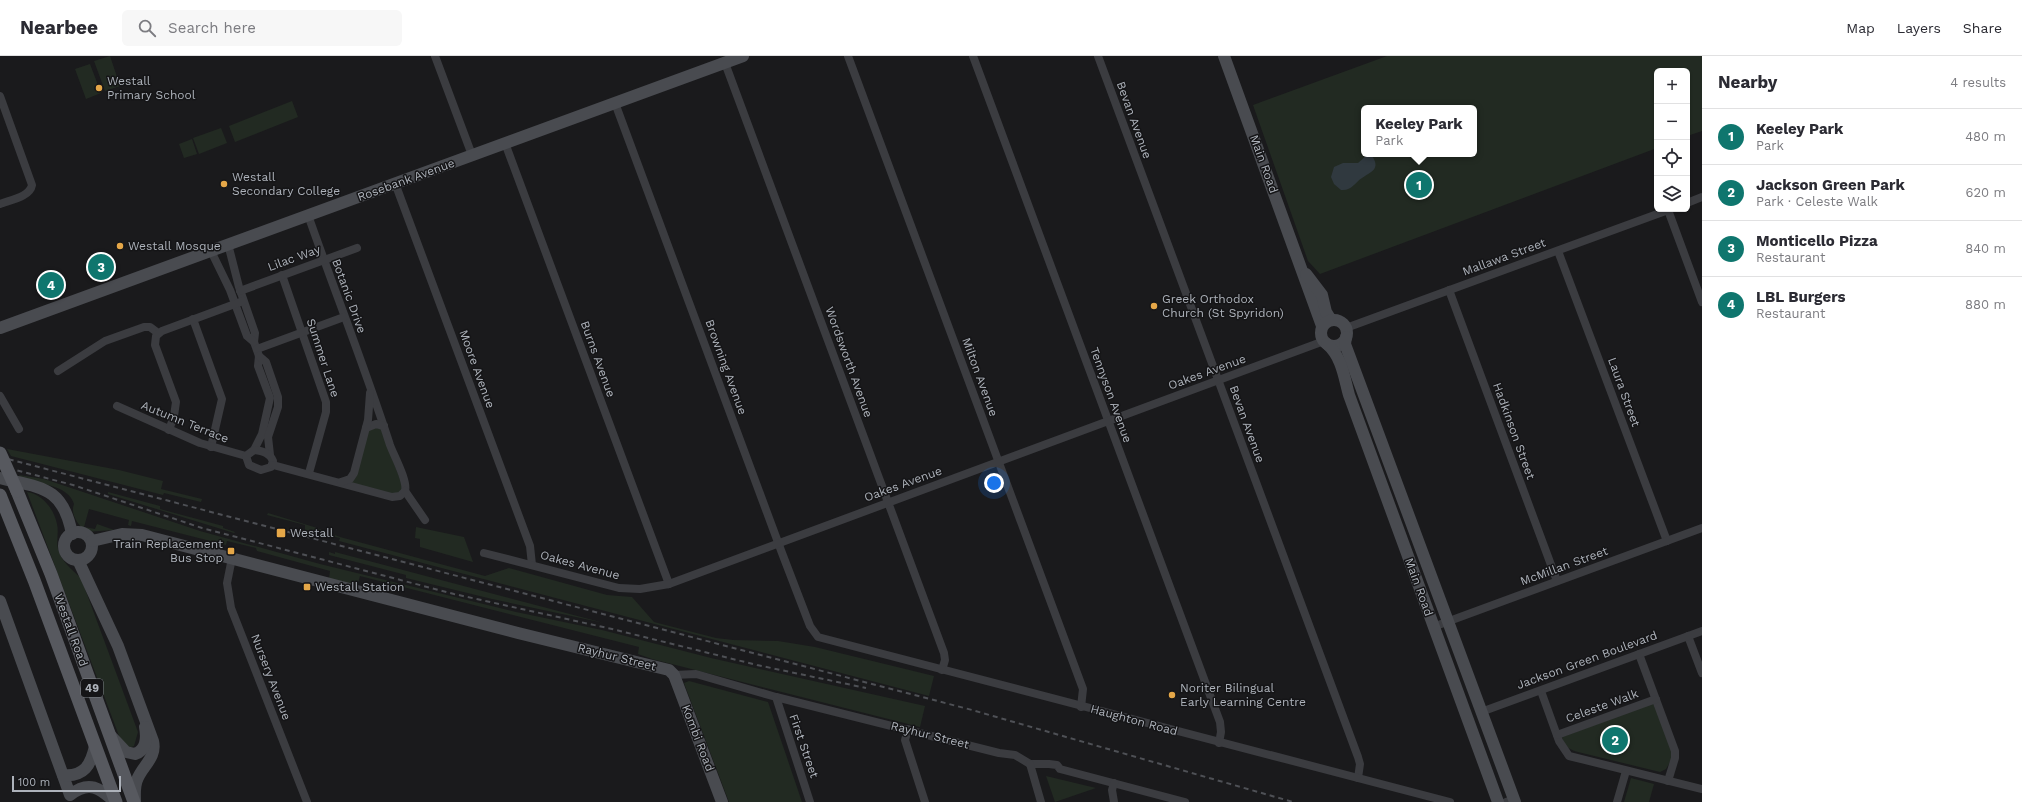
<!DOCTYPE html>
<meta charset="utf-8">
<style>
:root{--surface:#fff;--page:#f7f7f7;--text:#2b2b33;--muted:#7c7c81;--line:#e1e1e2;--accent:#0f766e}
body{margin:0;font-family:"Work Sans",sans-serif;background:var(--page);color:var(--text)}
.controls{position:absolute;right:12px;top:12px;display:grid;overflow:hidden;border-radius:6px;box-shadow:0 1px 3px #0004}
.controls button{width:36px;height:36px;display:grid;place-items:center;padding:0;border:0;border-bottom:1px solid var(--line);background:var(--surface);color:var(--text);font:20px sans-serif}
.scale{position:absolute;left:12px;bottom:10px;width:109px;box-sizing:border-box;padding-left:4px;border:2px solid #adb2ba;border-top:0;font-size:11px;line-height:14px;white-space:nowrap;color:#adb2ba;-webkit-text-stroke:3px #151517;paint-order:stroke}
.you{position:absolute;left:994px;top:427px;width:14px;height:14px;margin:-10px;border:3px solid #fff;border-radius:50%;background:#1a73e8;box-shadow:0 0 0 6px #1a73e833}
.badge{display:grid;place-items:center;width:26px;height:26px;border-radius:50%;background:var(--accent);color:#fff;font-size:13px;font-weight:700}
.pin{position:absolute;translate:-50% -50%;border:2px solid #fff;box-shadow:0 1px 4px #0006}
.popup{position:absolute;left:1361px;top:49px;width:116px;height:52px;box-sizing:border-box;display:grid;place-content:center;border-radius:6px;background:var(--surface);filter:drop-shadow(0 1px 3px #0005);font-size:13px;white-space:nowrap;color:var(--muted)}
.popup b{font-size:15px;color:var(--text)}
.popup::after{content:'';position:absolute;left:50%;top:100%;margin-left:-8px;border:8px solid transparent;border-top-color:var(--surface)}
.list{margin:0;padding:0;list-style:none}
h2{display:flex;justify-content:space-between;align-items:center;height:52px;margin:0;padding:0 16px;font-size:17px}
h2 small{font-size:13px;font-weight:400;color:var(--muted)}
.list li{display:grid;grid-template-columns:26px 1fr auto;gap:12px;align-items:center;box-sizing:border-box;height:56px;padding:0 16px;border-top:1px solid var(--line)}
.list b{display:block;font-size:15px;white-space:nowrap}
.list p{margin:0;font-size:13px;white-space:nowrap;color:var(--muted)}
.list em{font-size:13px;font-style:normal;color:var(--muted)}
.icon{flex:none;width:22px;height:22px;fill:none;stroke:currentColor;stroke-width:2;stroke-linecap:round;stroke-linejoin:round}
.map{position:relative;flex:none;width:1702px;height:746px;overflow:hidden}
header{display:flex;align-items:center;gap:24px;box-sizing:border-box;height:56px;padding:0 20px;background:var(--surface);border-bottom:1px solid var(--line)}
header strong{font-size:19px}
nav{display:flex;gap:22px;margin-inline-start:auto;font-size:14px}
.search{width:280px;height:36px;background:var(--page);display:flex;align-items:center;gap:10px;box-sizing:border-box;padding:0 14px;border-radius:6px;color:var(--muted);font-size:15px}
main{display:flex}
aside{flex:1;background:var(--surface)}
.map>svg:first-child{display:block}
</style>
<header>
<strong>Nearbee</strong>
<div class="search"><svg class="icon" aria-label="search" viewBox="0 0 24 24"><circle cx="10" cy="10" r="6"/><path d="M15 15l6 6"/></svg>Search here</div>
<nav><a>Map</a><a>Layers</a><a>Share</a></nav>
</header>
<main>
<div class="map">
<svg width="1702" height="746" viewBox="0 0 1702 746">
<rect width="100%" height="100%" fill="#1a1a1c"/>
<g fill="#222a22" fill-rule="evenodd">
<polygon points="110,0 120,30 105,35 94,5"/>
<path d="M1387 0H1702V75L1687 80V15H1657V92L1320 218 1308 205 1253 49ZM1364 52H1474V98H1364Z"/>
<polygon points="90,8 101,37 86,43 75,13"/>
<polygon points="292,45 298,61 235,86 229,70"/>
<polygon points="221,72 227,87 199,98 193,82"/>
<polygon points="192,83 197,98 184,102 179,88"/>
<polygon points="373,371 381,373 403,431 397,439 350,429 366,377"/>
<polygon points="7,393 119,414 163,425 161,433 202,443 201,446 164,437 163,439 11,400"/>
<path d="M19 419 44 423 200 475 320 508 516 556 602 574 711 602 925 650 920 671 652 603 638 598 639 591 360 520 358 527 354 529 329 523 330 515 257 495 256 492 227 485 226 489 132 465 131 470 128 469 129 464 89 453 84 471 95 473 97 468 114 474 86 476C78 469 70 458 74 448 69 429 37 427 21 423Z"/>
<path d="M27 436C42 438 54 453 57 468 59 476 56 485 58 493 61 505 72 514 81 522L138 676 134 690 129 692 121 685Z"/>
<polygon points="108,436 160,450 160,453 223,470 223,472 235,476 234,477 108,438"/>
<polygon points="268,457 314,471 340,481 485,520 509,512 607,539 632,541 654,566 716,582 733,584 778,585 815,591 934,620 929,640 339,485 340,482 305,474 305,469 267,459"/>
<polygon points="416,471 464,481 473,506 420,491 420,483 415,482"/>
<polygon points="329,496 335,498 335,496 604,567 492,543 406,522 406,519 329,499"/>
<polygon points="689,625 768,646 802,746 729,746 684,627"/>
<path d="M1654 647 1671 694V704L1666 713 1660 716 1578 696C1568 693 1565 691 1562 681Z"/>
<polygon points="1046,720 1096,732 1055,746"/>
<polygon points="1631,722 1654,728 1649,746 1624,746"/>
</g>
<path fill="#30393f" d="M1367 99 1372 100C1381 113 1371 116 1362 122 1354 127 1352 135 1341 134L1334 128 1331 121 1334 111 1343 107H1358Z"/>
<g fill="none" stroke-linecap="round" stroke-linejoin="round">
<g stroke="#3b3c40" stroke-width="8">
<polyline points="435,0 472,99"/>
<polyline points="848,0 1083,633 1081,651"/>
<polyline points="973,0 1220,666 1221,676 1219,687"/>
<polyline points="1098,0 1358,701 1360,708 1358,722"/>
<polyline points="725,7 944,597 945,604 942,614"/>
<path d="M0 40 32 129C30 141 10 144 0 148"/>
<polyline points="615,47 782,497 810,570 818,581 1450,746"/>
<polyline points="505,87 669,528"/>
<polyline points="395,127 530,490 532,509"/>
<polyline points="1687,147 1702,141"/>
<polyline points="1668,154 1702,246"/>
<path d="M308 159C335 236 365 312 390 389 394 400 408 425 405 435"/>
<polyline points="228,188 239,231 255,277 254,286 259,300 258,310 270,342 262,378 254,394"/>
<polyline points="211,195 230,234 247,280 254,286"/>
<polyline points="1558,195 1667,485"/>
<polyline points="282,219 326,346 326,356 309,417"/>
<polyline points="1449,234 1557,525"/>
<polyline points="240,235 357,192"/>
<polyline points="193,263 222,343 211,391"/>
<polyline points="1346,272 1671,153"/>
<polyline points="257,293 344,261"/>
<polyline points="259,300 266,306 278,341 278,351 268,381 270,399"/>
<polyline points="58,315 105,285 144,271 150,271 158,277"/>
<polyline points="0,340 19,373"/>
<polyline points="117,350 200,387 246,400"/>
<polyline points="366,372 376,368 384,370"/>
<polyline points="169,374 174,360 176,346 155,289 156,280 162,275 243,245"/>
<path d="M254 394C263 395 270 397 273 405L271 411 261 414 249 409 246 400Z"/>
<polyline points="273,409 392,441 400,440 405,435"/>
<polyline points="341,426 350,423 354,417 368,364 370,337"/>
<polyline points="405,435 425,464"/>
<polyline points="484,497 619,532 640,533 669,528 1324,285"/>
<polyline points="232,502 227,527 231,552 307,746"/>
<polyline points="1433,571 1702,472"/>
<polyline points="1688,580 1702,617"/>
<polyline points="1639,598 1675,695 1675,702 1668,725"/>
<polyline points="674,619 696,618 776,641 999,697 1015,699 1030,708 1049,708 1057,709 1060,713 1185,746"/>
<polyline points="1541,635 1559,685 1569,700 1702,733"/>
<polyline points="776,641 810,746"/>
<polyline points="1481,656 1702,575"/>
<polyline points="908,673 905,684 925,746"/>
<polyline points="1557,679 1656,643"/>
<polyline points="1030,708 1041,746"/>
<polyline points="1114,727 1112,734 1114,746"/>
<polyline points="1506,746 1514,743"/>
<polyline points="1617,746 1626,715"/>
</g>
<g stroke="#494b50" stroke-width="12">
<polyline points="1224,0 1322,270"/>
<polyline points="1306,218 1322,239 1326,256 1331,264"/>
<circle cx="1334" cy="277" r="13"/>
<polyline points="0,272 743,0"/>
<polyline points="1346,281 1345,288 1515,746"/>
<path d="M1327 288C1342 301 1344 321 1349 339L1498 746"/>
<path d="M0 422C41 432 63 430 72 478"/>
<circle cx="78" cy="490" r="14"/>
<polyline points="92,485 122,478 142,479 518,577 669,614 674,619 722,746"/>
<path d="M78 504 118 590 153 685C157 702 142 710 137 724 134 731 135 739 135 746"/>
<path d="M0 545 70 739C89 724 100 732 115 746"/>
<path d="M111 680 126 696 135 698C147 694 147 682 145 671"/>
<path d="M63 719C84 721 91 709 95 690"/>
</g>
<g stroke="#57595f" stroke-width="13">
<polyline points="17,435 51,518 134,746"/>
<polyline points="0,439 34,524 116,746"/>
</g>
<g stroke="#4e5055" stroke-width="2" stroke-dasharray="5 4" stroke-linecap="butt">
<polyline points="0,401 972,654 1293,746"/>
<polyline points="0,410 73,429 202,472 454,538 612,573 757,609 866,632"/>
</g>
<polyline stroke="#57595f" stroke-width="13" points="0,397 17,435"/>
</g>
<g fill="#e5a748" stroke="#151517" stroke-width="1.5">
<circle cx="99" cy="32" r="4"/>
<circle cx="224" cy="128" r="4"/>
<circle cx="120" cy="190" r="4"/>
<circle cx="1154" cy="250" r="4"/>
<rect x="276" y="472" width="10" height="10" rx="2"/>
<rect x="227" y="491" width="8" height="8" rx="2"/>
<rect x="303" y="527" width="8" height="8" rx="2"/>
<circle cx="1172" cy="639" r="4"/>
</g>
<g text-anchor="middle" stroke-width="3" stroke-linejoin="round" paint-order="stroke">
<rect fill="#151517" stroke="#7f8389" stroke-width="1" x="81" y="623" width="22" height="18" rx="3"/>
<g font-size="11" font-weight="bold" fill="#adb2ba">
<text x="92" y="636">49</text>
</g>
<g font-size="12" fill="#adb2ba" stroke="#151517" text-anchor="start">
<text x="107" y="29">Westall<tspan x="107" dy="14">Primary School</tspan></text>
<text x="232" y="125">Westall<tspan x="232" dy="14">Secondary College</tspan></text>
<text x="128" y="194">Westall Mosque</text>
<text x="1162" y="247">Greek Orthodox<tspan x="1162" dy="14">Church (St Spyridon)</tspan></text>
<text x="290" y="481">Westall</text>
<text x="223" y="492" text-anchor="end">Train Replacement<tspan x="223" dy="14">Bus Stop</tspan></text>
<text x="315" y="535">Westall Station</text>
<text x="1180" y="636">Noriter Bilingual<tspan x="1180" dy="14">Early Learning Centre</tspan></text>
</g>
<g font-size="12" fill="#adb2ba" stroke="#151517">
<text transform="translate(1134 64) rotate(70)" y="4">Bevan Avenue</text>
<text transform="translate(1264 108) rotate(70)" y="4">Main Road</text>
<text transform="translate(406 124) rotate(-20)" y="4">Rosebank Avenue</text>
<text transform="translate(1504 201) rotate(-20)" y="4">Mallawa Street</text>
<text transform="translate(294 202) rotate(-20)" y="4">Lilac Way</text>
<text transform="translate(349 240) rotate(70)" y="4">Botanic Drive</text>
<text transform="translate(323 302) rotate(72)" y="4">Summer Lane</text>
<text transform="translate(598 303) rotate(70)" y="4">Burns Avenue</text>
<text transform="translate(849 306) rotate(70)" y="4">Wordsworth Avenue</text>
<text transform="translate(726 311) rotate(70)" y="4">Browning Avenue</text>
<text transform="translate(477 313) rotate(70)" y="4">Moore Avenue</text>
<text transform="translate(1207 316) rotate(-20)" y="4">Oakes Avenue</text>
<text transform="translate(980 321) rotate(70)" y="4">Milton Avenue</text>
<text transform="translate(1624 336) rotate(70)" y="4">Laura Street</text>
<text transform="translate(1111 339) rotate(70)" y="4">Tennyson Avenue</text>
<text transform="translate(185 366) rotate(22)" y="4">Autumn Terrace</text>
<text transform="translate(1247 368) rotate(70)" y="4">Bevan Avenue</text>
<text transform="translate(1514 375) rotate(70)" y="4">Hadkinson Street</text>
<text transform="translate(903 428) rotate(-20)" y="4">Oakes Avenue</text>
<text transform="translate(580 509) rotate(15)" y="4">Oakes Avenue</text>
<text transform="translate(1564 510) rotate(-20)" y="4">McMillan Street</text>
<text transform="translate(1419 531) rotate(70)" y="4">Main Road</text>
<text transform="translate(71 574) rotate(70)" y="4">Westall Road</text>
<text transform="translate(617 601) rotate(14)" y="4">Rayhur Street</text>
<text transform="translate(1587 604) rotate(-20)" y="4">Jackson Green Boulevard</text>
<text transform="translate(271 621) rotate(69)" y="4">Nursery Avenue</text>
<text transform="translate(1602 650) rotate(-20)" y="4">Celeste Walk</text>
<text transform="translate(1134 664) rotate(15)" y="4">Haughton Road</text>
<text transform="translate(930 679) rotate(14)" y="4">Rayhur Street</text>
<text transform="translate(698 682) rotate(69)" y="4">Kombi Road</text>
<text transform="translate(804 690) rotate(71)" y="4">First Street</text>
</g>
</g>
</svg>
<div class="controls">
<button>+</button>
<button>−</button>
<button><svg class="icon" aria-label="locate" viewBox="0 0 24 24"><circle cx="12" cy="12" r="6"/><path d="M12 2v4M12 18v4M2 12h4M18 12h4"/></svg></button>
<button><svg class="icon" aria-label="layers" viewBox="0 0 24 24"><path d="M12 4l9 5-9 5-9-5zM3 14l9 5 9-5"/></svg></button>
</div>
<div class="scale">100 m</div>
<div class="you"></div>
<div class="pin badge" style="left:1419px;top:129px">1</div>
<div class="popup"><b>Keeley Park</b>Park</div>
<div class="pin badge" style="left:1615px;top:684px">2</div>
<div class="pin badge" style="left:101px;top:211px">3</div>
<div class="pin badge" style="left:51px;top:229px">4</div>
</div>
<aside>
<h2>Nearby<small>4 results</small></h2>
<ul class="list">
<li><span class="badge">1</span><div><b>Keeley Park</b><p>Park</p></div><em>480 m</em></li>
<li><span class="badge">2</span><div><b>Jackson Green Park</b><p>Park · Celeste Walk</p></div><em>620 m</em></li>
<li><span class="badge">3</span><div><b>Monticello Pizza</b><p>Restaurant</p></div><em>840 m</em></li>
<li><span class="badge">4</span><div><b>LBL Burgers</b><p>Restaurant</p></div><em>880 m</em></li>
</ul>
</aside>
</main>
